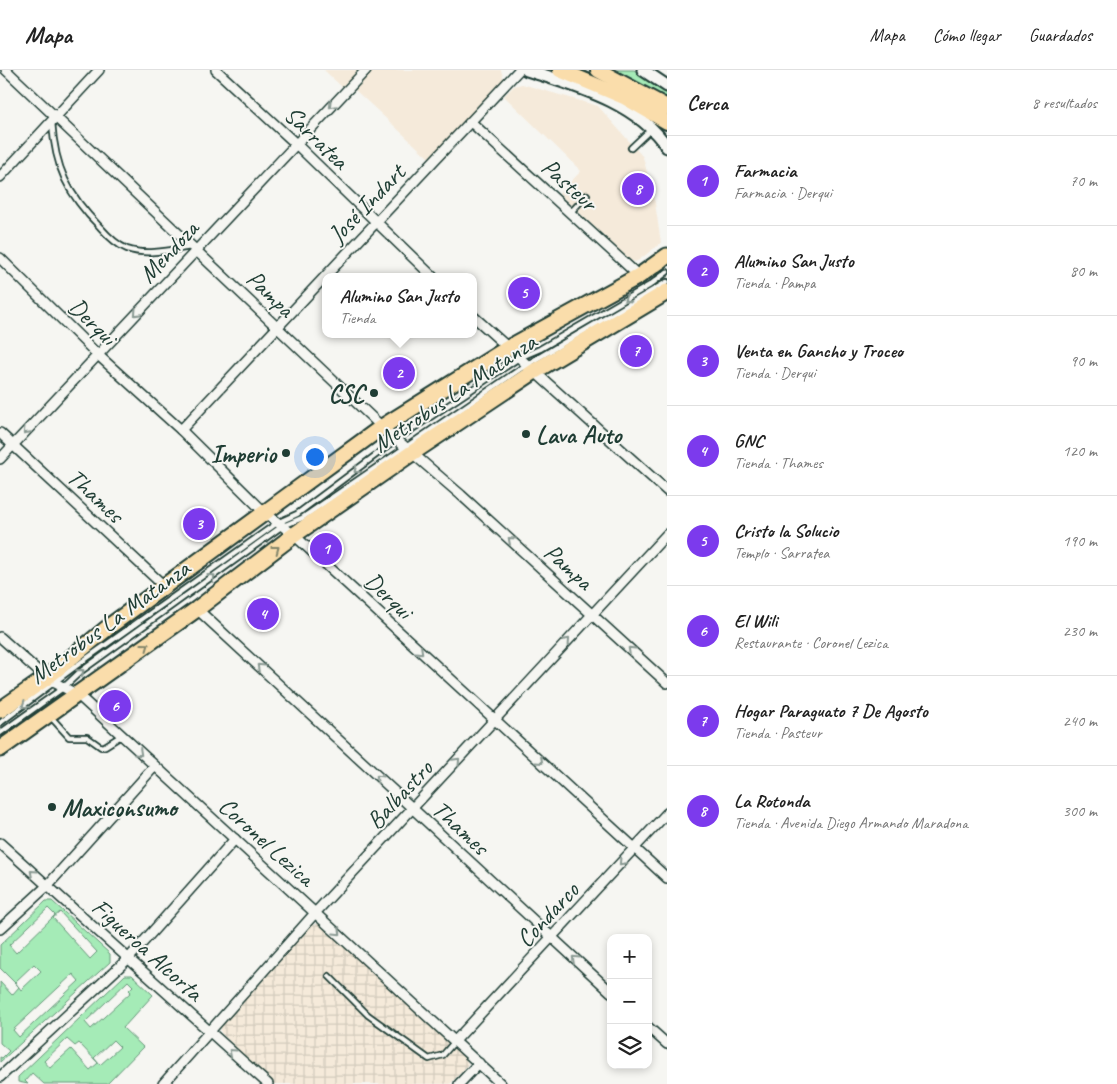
<!DOCTYPE html>
<html lang="es">
<meta charset="utf-8">
<style>
:root{--surface:#fff;--page:#f2f2f2;--text:#222;--muted:#767676;--line:#e0e0e0;--accent:#7c3aed}
body{margin:0;font-family:Caveat,sans-serif;background:var(--page);color:var(--text)}
.controls{position:absolute;right:15px;bottom:15px;display:grid;overflow:hidden;border-radius:10px;box-shadow:0 2px 8px #0003}
.controls button{width:45px;height:45px;display:grid;place-items:center;padding:0;border:0;border-bottom:1px solid var(--line);background:var(--surface);color:var(--text);font:25px sans-serif}
.you{position:absolute;left:314px;top:386px;width:18px;height:18px;margin:-12px;border:4px solid #fff;border-radius:50%;background:#1a73e8;box-shadow:0 0 0 8px #1a73e833}
.badge{display:grid;place-items:center;width:32px;height:32px;border-radius:50%;background:var(--accent);color:#fff;font-size:16px;font-weight:700}
.pin{position:absolute;translate:-50% -50%;border:2px solid #fff;box-shadow:0 1px 5px #0006}
.popup{position:absolute;left:322px;top:203px;width:155px;height:65px;box-sizing:border-box;display:grid;place-content:center;border-radius:10px;background:var(--surface);filter:drop-shadow(0 1px 4px #0005);font-size:16px;white-space:nowrap;color:var(--muted)}
.popup b{font-size:19px;color:var(--text)}
.popup::after{content:'';position:absolute;left:50%;top:100%;margin-left:-10px;border:10px solid transparent;border-top-color:var(--surface)}
.list{margin:0;padding:0;list-style:none}
h2{display:flex;justify-content:space-between;align-items:center;height:65px;margin:0;padding:0 20px;font-size:21px}
h2 small{font-size:16px;font-weight:400;color:var(--muted)}
.list li{display:grid;grid-template-columns:32px 1fr auto;gap:15px;align-items:center;box-sizing:border-box;height:90px;padding:0 20px;border-top:1px solid var(--line)}
.list b{display:block;font-size:19px;white-space:nowrap}
.list p{margin:0;font-size:16px;white-space:nowrap;color:var(--muted)}
.list em{font-size:16px;font-style:normal;color:var(--muted)}
.icon{flex:none;width:28px;height:28px;fill:none;stroke:currentColor;stroke-width:2;stroke-linecap:round;stroke-linejoin:round}
.map{position:relative;flex:none;width:667px;height:1014px;overflow:hidden}
header{display:flex;align-items:center;gap:30px;box-sizing:border-box;height:70px;padding:0 25px;background:var(--surface);border-bottom:1px solid var(--line)}
header strong{font-size:24px}
nav{display:flex;gap:28px;margin-inline-start:auto;font-size:18px}
main{display:flex}
aside{flex:1;background:var(--surface)}
.map>svg:first-child{display:block}
</style>
<header>
<strong>Mapa</strong>
<nav><a>Mapa</a><a>Cómo llegar</a><a>Guardados</a></nav>
</header>
<main>
<div class="map">
<svg width="667" height="1014" viewBox="0 0 667 1014">
<defs>
<pattern id="industrial-grid" width="8" height="8" patternUnits="userSpaceOnUse" patternTransform="scale(1.25)"><rect width="8" height="8" fill="#f5eada"/><path d="M0 4h8M4 0v8" fill="none" stroke="#d2cabc"/></pattern>
</defs>
<rect width="100%" height="100%" fill="#f6f6f2"/>
<filter id="ink" filterUnits="userSpaceOnUse"><feTurbulence type="fractalNoise" baseFrequency=".02" numOctaves="2"/><feDisplacementMap in="SourceGraphic" scale="10" xChannelSelector="R" yChannelSelector="G"/><feConvolveMatrix kernelMatrix="1 2 1 2 8 2 1 2 1" color-interpolation-filters="sRGB"/></filter>
<g filter="url(#ink)">
<g fill="#f5eada">
<polygon points="324,0 359,0 342,17"/>
<polygon points="373,0 501,0 504,10 429,88 355,20"/>
<polygon points="522,14 598,36 643,87 655,133 661,173 639,190 635,192 630,190 559,124 581,101 504,26 514,16"/>
</g>
<polygon fill="url(#industrial-grid)" points="320,853 464,987 468,993 466,997 450,1014 274,1014 221,963 221,955 311,856"/>
<g fill="#a5ebb7" stroke="#629476" fill-rule="evenodd">
<polygon points="615,0 634,0 667,21 667,29"/>
<path d="M46 831H52L110 884V892L0 992V987L2 988 9 981 0 973V912L12 925 19 917 0 898V875ZM48 838 55 845 16 883 9 875ZM60 842 97 882 90 889 53 848ZM34 894 41 901 21 920 15 912ZM73 904 79 911 19 967 13 960Z"/>
<path d="M125 905H132L153 925 123 958 143 977 107 1014H44L32 1003 25 1011 28 1014 18 1012V1007ZM128 911 133 916 129 920 131 922 91 959 85 952ZM67 969 75 976 79 973 98 993 90 1000 71 979 50 998 44 991ZM113 970 120 977 100 995 94 988Z"/>
</g>
<g fill="none" stroke-linecap="round" stroke-linejoin="round">
<defs>
<g id="service">
<path d="M52 52C55 98 68 125 100 157 107 165 117 175 127 179 146 186 172 180 191 177"/>
<polyline points="631,78 650,60"/>
<polyline points="571,142 587,125"/>
<polyline points="50,646 69,667 87,667 101,677 105,676 121,666"/>
<polyline points="0,653 76,596 277,453 297,444 396,370 519,288 540,279 650,215 667,202"/>
<polyline points="0,663 63,618 80,602 281,457 302,448 526,295 667,212"/>
<polyline points="329,906 368,945 429,989 443,985 455,971"/>
</g>
<g id="minor">
<polyline points="6,0 382,357 461,425 667,613"/>
<polyline points="216,0 295,73 433,207"/>
<polyline points="472,53 639,206"/>
<polyline points="0,107 99,0"/>
<polyline points="0,188 98,285 181,360 264,442 294,465 667,808"/>
<polyline points="473,246 667,421"/>
<polyline points="181,360 519,0"/>
<polyline points="0,363 165,517"/>
<polyline points="0,389 366,0"/>
<polyline points="197,539 611,922"/>
<polyline points="0,567 46,608 78,625 501,1014"/>
<polyline points="0,773 268,1014"/>
<polyline points="0,859 47,816 154,697"/>
<polyline points="648,957 667,974"/>
<polyline points="455,971 667,743"/>
<polyline points="0,1007 129,888 235,769"/>
<polyline points="163,1014 316,842 667,464"/>
<polyline points="459,1014 479,993"/>
</g>
<g id="tertiary">
<path d="M527 0C576 16 637 32 667 77"/>
<polyline points="643,0 667,16"/>
</g>
<g id="primary">
<polyline points="560,0 624,27 667,52"/>
<polyline points="598,0 667,37"/>
</g>
<g id="trunk">
<polyline points="0,640 46,608 111,555 382,357 508,278 639,206 667,186"/>
<polyline points="0,679 197,539 294,465 412,383 535,301 667,222"/>
</g>
</defs>
<use href="#service" stroke="#1f3d34" stroke-width="8"/>
<use href="#minor" stroke="#1f3d34" stroke-width="12"/>
<use href="#tertiary" stroke="#1f3d34" stroke-width="15"/>
<use href="#primary" stroke="#1f3d34" stroke-width="18"/>
<use href="#trunk" stroke="#1f3d34" stroke-width="19"/>
<use href="#service" stroke="#f6f6f2" stroke-width="4.5"/>
<use href="#minor" stroke="#f6f6f2" stroke-width="9"/>
<use href="#tertiary" stroke="#f6f6f2" stroke-width="11"/>
<use href="#primary" stroke="#faddab" stroke-width="14"/>
<use href="#trunk" stroke="#faddab" stroke-width="15"/>
</g>
<defs><path id="oneway-chevron" d="M-2-3.5L2.5 0L-2 3.5" fill="none" stroke-width="1.6" stroke-linecap="round" stroke-linejoin="round" transform="scale(1.25)"/></defs>
<g stroke="#8a9a93">
<use href="#oneway-chevron" transform="translate(332 35) rotate(134)"/>
<use href="#oneway-chevron" transform="translate(627 229) rotate(150)"/>
<use href="#oneway-chevron" transform="translate(137 243) rotate(133)"/>
<use href="#oneway-chevron" transform="translate(26 361) rotate(133)"/>
<use href="#oneway-chevron" transform="translate(357 400) rotate(143)"/>
<use href="#oneway-chevron" transform="translate(511 470) rotate(-138)"/>
<use href="#oneway-chevron" transform="translate(212 507) rotate(-36)"/>
<use href="#oneway-chevron" transform="translate(567 571) rotate(-48)"/>
<use href="#oneway-chevron" transform="translate(631 580) rotate(-137)"/>
<use href="#oneway-chevron" transform="translate(420 581) rotate(43)"/>
<use href="#oneway-chevron" transform="translate(260 597) rotate(-137)"/>
<use href="#oneway-chevron" transform="translate(81 602) rotate(-40)"/>
<use href="#oneway-chevron" transform="translate(25 635) rotate(144)"/>
<use href="#oneway-chevron" transform="translate(139 683) rotate(43)"/>
<use href="#oneway-chevron" transform="translate(457 691) rotate(-47)"/>
<use href="#oneway-chevron" transform="translate(540 691) rotate(42)"/>
<use href="#oneway-chevron" transform="translate(379 708) rotate(-137)"/>
<use href="#oneway-chevron" transform="translate(622 792) rotate(133)"/>
<use href="#oneway-chevron" transform="translate(33 803) rotate(-138)"/>
<use href="#oneway-chevron" transform="translate(338 862) rotate(43)"/>
<use href="#oneway-chevron" transform="translate(575 889) rotate(-137)"/>
<use href="#oneway-chevron" transform="translate(232 982) rotate(-138)"/>
</g>
<g stroke="#82856a">
<use href="#oneway-chevron" transform="translate(276 479) rotate(-37)"/>
<use href="#oneway-chevron" transform="translate(146 576) rotate(-36)"/>
</g>
</g>
<g fill="#1f3d34" stroke="#f6f6f2" stroke-width="2">
<circle cx="374" cy="323" r="5"/>
<circle cx="526" cy="364" r="5"/>
<circle cx="286" cy="383" r="5"/>
<circle cx="52" cy="737" r="5"/>
</g>
<g text-anchor="middle" stroke-width="4" stroke-linejoin="round" paint-order="stroke">
<g font-size="25" fill="#1f3d34" stroke="#f6f6f2">
<text transform="translate(317 67) rotate(44)" y="9">Sarratea</text>
<text transform="translate(570 114) rotate(42)" y="9">Pasteur</text>
<text transform="translate(366 133) rotate(-46)" y="9">José Indart</text>
<text transform="translate(168 181) rotate(-47)" y="9">Mendoza</text>
<text transform="translate(271 223) rotate(44)" y="9">Pampa</text>
<text transform="translate(93 251) rotate(44)" y="9">Derqui</text>
<text transform="translate(454 322) rotate(-34)" y="9">Metrobus La Matanza</text>
<text transform="translate(96 425) rotate(43)" y="9">Thames</text>
<text transform="translate(569 496) rotate(42)" y="9">Pampa</text>
<text transform="translate(389 525) rotate(43)" y="9">Derqui</text>
<text transform="translate(109 551) rotate(-36)" y="9">Metrobus La Matanza</text>
<text transform="translate(399 724) rotate(-47)" y="9">Balbastro</text>
<text transform="translate(461 757) rotate(43)" y="9">Thames</text>
<text transform="translate(267 771) rotate(42)" y="9">Coronel Lezica</text>
<text transform="translate(547 844) rotate(-47)" y="9">Condarco</text>
<text transform="translate(148 879) rotate(42)" y="9">Figueroa Alcorta</text>
</g>
<g font-size="25" font-weight="bold" fill="#1f3d34" stroke="#f6f6f2" text-anchor="end">
<text x="364" y="332">CSC</text>
<text x="536" y="373" text-anchor="start">Lava Auto</text>
<text x="276" y="392">Imperio</text>
<text x="62" y="746" text-anchor="start">Maxiconsumo</text>
</g>
</g>
</svg>
<div class="controls">
<button>+</button>
<button>−</button>
<button><svg class="icon" aria-label="layers" viewBox="0 0 24 24"><path d="M12 4l9 5-9 5-9-5zM3 14l9 5 9-5"/></svg></button>
</div>
<div class="you"></div>
<div class="pin badge" style="left:326px;top:479px">1</div>
<div class="pin badge" style="left:399px;top:303px">2</div>
<div class="popup"><b>Alumino San Justo</b>Tienda</div>
<div class="pin badge" style="left:199px;top:454px">3</div>
<div class="pin badge" style="left:263px;top:544px">4</div>
<div class="pin badge" style="left:524px;top:223px">5</div>
<div class="pin badge" style="left:115px;top:636px">6</div>
<div class="pin badge" style="left:636px;top:281px">7</div>
<div class="pin badge" style="left:638px;top:119px">8</div>
</div>
<aside>
<h2>Cerca<small>8 resultados</small></h2>
<ul class="list">
<li><span class="badge">1</span><div><b>Farmacia</b><p>Farmacia · Derqui</p></div><em>70 m</em></li>
<li><span class="badge">2</span><div><b>Alumino San Justo</b><p>Tienda · Pampa</p></div><em>80 m</em></li>
<li><span class="badge">3</span><div><b>Venta en Gancho y Troceo</b><p>Tienda · Derqui</p></div><em>90 m</em></li>
<li><span class="badge">4</span><div><b>GNC</b><p>Tienda · Thames</p></div><em>120 m</em></li>
<li><span class="badge">5</span><div><b>Cristo la Solucio</b><p>Templo · Sarratea</p></div><em>190 m</em></li>
<li><span class="badge">6</span><div><b>El Wili</b><p>Restaurante · Coronel Lezica</p></div><em>230 m</em></li>
<li><span class="badge">7</span><div><b>Hogar Paraguato 7 De Agosto</b><p>Tienda · Pasteur</p></div><em>240 m</em></li>
<li><span class="badge">8</span><div><b>La Rotonda</b><p>Tienda · Avenida Diego Armando Maradona</p></div><em>300 m</em></li>
</ul>
</aside>
</main>
